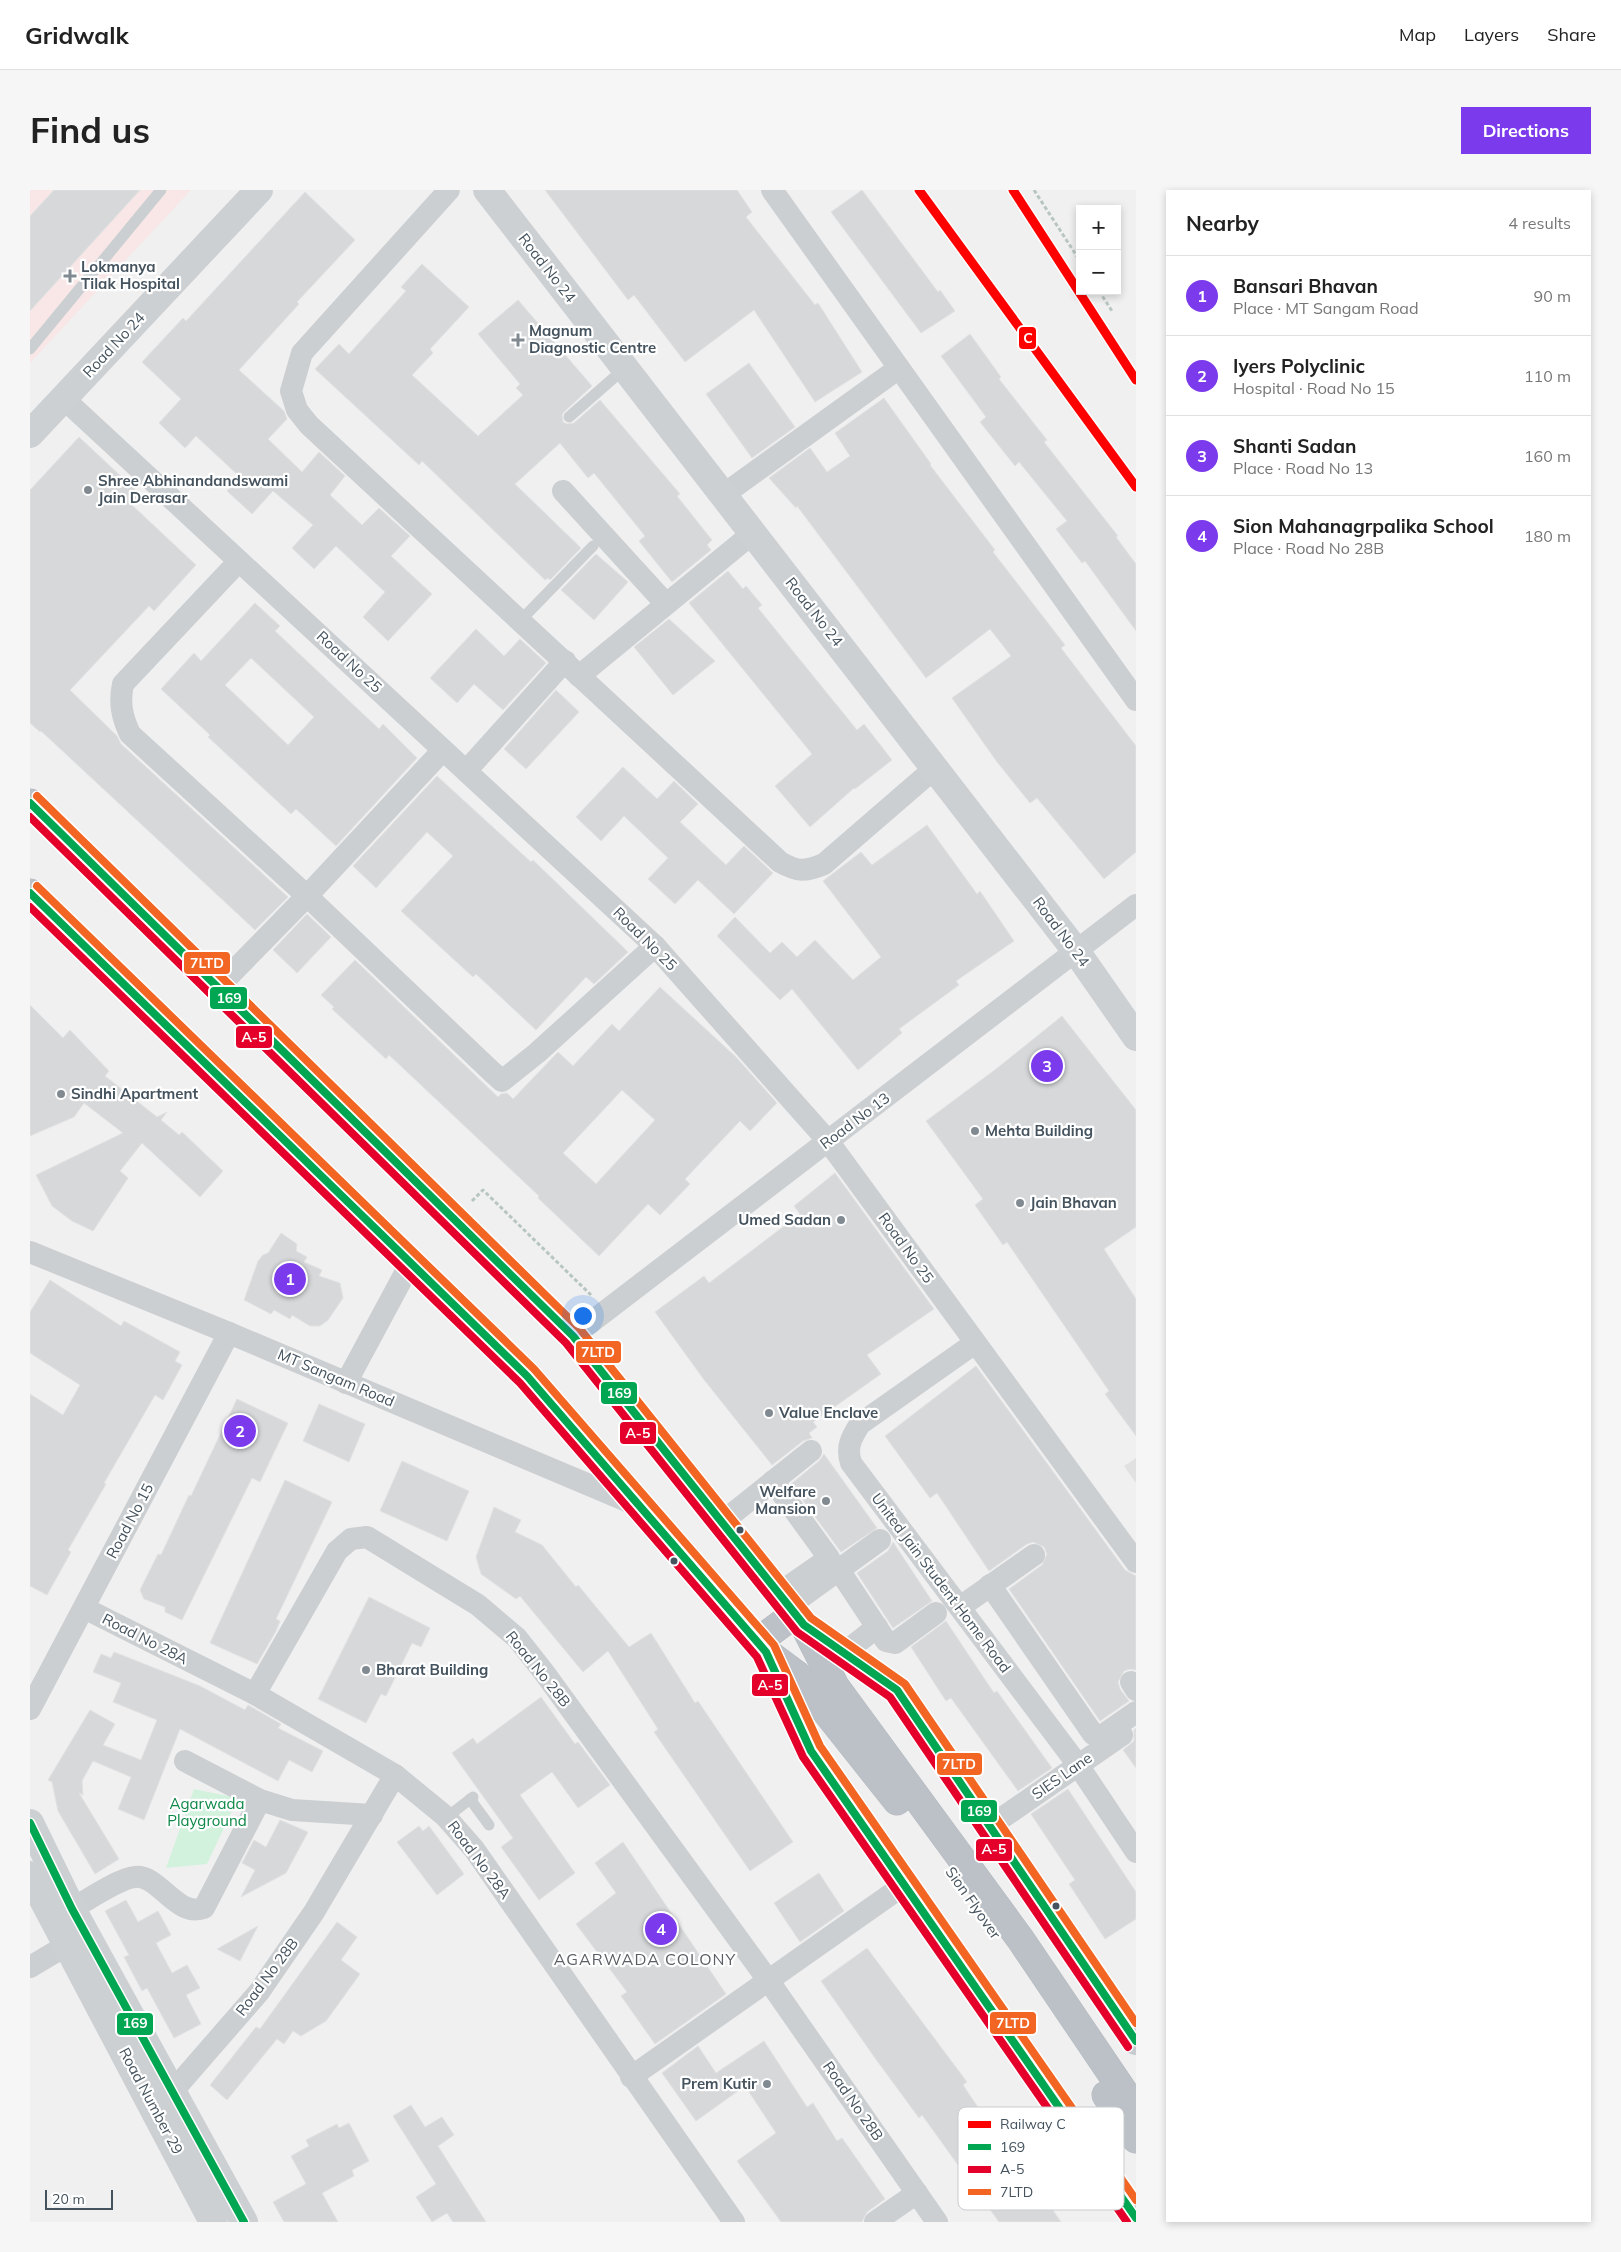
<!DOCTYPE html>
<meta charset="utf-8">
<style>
:root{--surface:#fff;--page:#f6f6f6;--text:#222;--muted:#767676;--line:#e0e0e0;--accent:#7c3aed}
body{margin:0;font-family:Mulish,sans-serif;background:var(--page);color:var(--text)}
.controls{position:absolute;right:15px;top:15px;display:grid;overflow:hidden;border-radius:0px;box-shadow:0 2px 8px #0003}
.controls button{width:45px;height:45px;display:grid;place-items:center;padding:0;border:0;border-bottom:1px solid var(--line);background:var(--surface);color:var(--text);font:25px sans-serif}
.scale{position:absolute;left:15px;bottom:12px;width:68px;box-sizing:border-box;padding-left:5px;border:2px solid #45535e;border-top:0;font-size:14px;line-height:18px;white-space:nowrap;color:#45535e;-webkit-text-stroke:4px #fff;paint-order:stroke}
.you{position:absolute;left:552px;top:1125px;width:18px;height:18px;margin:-12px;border:4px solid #fff;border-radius:50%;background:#1a73e8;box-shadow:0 0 0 8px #1a73e833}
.badge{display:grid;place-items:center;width:32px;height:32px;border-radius:50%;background:var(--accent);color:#fff;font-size:16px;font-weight:700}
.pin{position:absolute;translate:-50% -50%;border:2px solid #fff;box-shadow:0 1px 5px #0006}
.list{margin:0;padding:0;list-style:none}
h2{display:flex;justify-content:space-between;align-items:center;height:65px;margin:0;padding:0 20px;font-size:21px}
h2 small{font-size:16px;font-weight:400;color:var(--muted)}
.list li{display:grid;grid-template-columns:32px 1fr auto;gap:15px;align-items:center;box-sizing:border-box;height:80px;padding:0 20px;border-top:1px solid var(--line)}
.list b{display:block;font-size:19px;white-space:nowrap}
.list p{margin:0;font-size:16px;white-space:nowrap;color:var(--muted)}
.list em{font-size:16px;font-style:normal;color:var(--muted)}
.map{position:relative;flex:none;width:1106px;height:2032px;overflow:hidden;border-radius:0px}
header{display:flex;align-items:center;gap:30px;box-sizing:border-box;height:70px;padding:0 25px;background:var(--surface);border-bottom:1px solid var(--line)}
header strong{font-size:24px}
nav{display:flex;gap:28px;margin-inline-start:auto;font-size:18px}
.intro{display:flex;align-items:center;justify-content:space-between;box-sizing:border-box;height:120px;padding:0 30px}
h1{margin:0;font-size:35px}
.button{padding:12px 22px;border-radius:0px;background:var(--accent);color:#fff;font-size:18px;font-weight:700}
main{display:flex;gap:30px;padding:0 30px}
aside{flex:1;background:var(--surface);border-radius:0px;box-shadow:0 2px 8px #0003}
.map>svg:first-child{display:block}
</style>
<header>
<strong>Gridwalk</strong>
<nav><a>Map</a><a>Layers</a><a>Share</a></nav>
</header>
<div class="intro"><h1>Find us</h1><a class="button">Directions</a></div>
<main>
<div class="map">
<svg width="1106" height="2032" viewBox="0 0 1106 2032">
<rect width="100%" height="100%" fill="#f1f0f0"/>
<polygon fill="#e2e1e2" points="1106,1268 1106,1293 1094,1276"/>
<polygon fill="#f8e7e6" points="0,0 161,0 0,173"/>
<polygon fill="#d2f2dd" points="164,1599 208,1608 177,1674 136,1678"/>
<g fill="#d7d8da" stroke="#e2e2e3" fill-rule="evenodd">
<polygon points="24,0 110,0 0,121 0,26"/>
<polygon points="515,0 707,0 722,22 716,27 785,115 788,113 832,182 785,212 724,120 655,172 604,105 598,110"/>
<polygon points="832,0 908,102 910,100 925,121 891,143 801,22"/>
<polygon points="275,2 325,50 267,112 269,114 209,180 254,221 257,229 238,249 272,282 289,262 315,286 300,305 332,335 349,318 380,346 361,366 402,404 358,451 333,427 355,402 306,356 284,379 262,358 283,335 243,301 222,324 197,301 210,287 166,246 155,258 129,233 151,209 112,172 153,128 156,131"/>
<polygon points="392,74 439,117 400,159 403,163 382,185 448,246 493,205 486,198 490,194 448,144 488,110 562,196 534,222 532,225 533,232 537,234 544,233 570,210 650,304 647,306 682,350 677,355 681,360 642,392 609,351 615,346 564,283 558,288 530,253 485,294 551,358 520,390 518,388 515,390 392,271 389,275 285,179 309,154 319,164 376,101 371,97"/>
<polygon points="940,144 971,187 969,189 1017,250 1014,252 1088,346 1086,347 1106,374 1106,441 1055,371 1052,373 1026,339 1037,331 989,272 985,276 950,232 956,227 911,166"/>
<polygon points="719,173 765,237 722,268 676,204"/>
<polygon points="854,208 901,274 900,275 965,360 963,362 1035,455 1031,458 1106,556 1106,662 1074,689 1007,608 1000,613 967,572 922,508 981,466 960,439 896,488 767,316 766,318 739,288 780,258 797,282 820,266 805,243"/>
<polygon points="49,247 111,305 102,315 166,375 124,421 119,416 40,500 87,546 91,554 258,707 225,740 11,541 10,542 0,533 0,300"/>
<polygon points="566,364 598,392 564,430 531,400"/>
<polygon points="698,381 713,399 716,396 732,415 728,418 827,540 834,534 862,570 825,599 824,598 780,637 745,596 782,564 659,413"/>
<path d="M225 413 250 436 245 441 349 539 353 534 387 568 306 656 266 619 261 624 178 547 180 545 131 499 164 463 171 471ZM221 468 284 527 258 555 195 495Z"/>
<polygon points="639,429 685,471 643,505 604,457"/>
<polygon points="446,439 474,466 490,449 516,473 473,520 444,494 427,513 400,488"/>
<polygon points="526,500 549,522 496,579 474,559"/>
<polygon points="593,577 627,609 644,591 668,614 650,632 696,675 714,656 743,683 704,724 668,690 645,714 618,689 638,668 594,626 571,651 546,627"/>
<polygon points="407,586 501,672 503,670 598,762 564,794 556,787 506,840 446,784 443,787 371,721 423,666 397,642 346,698 323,676"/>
<polygon points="897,635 947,704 950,701 984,751 926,791 929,795 869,839 872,843 828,880 762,799 750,810 687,746 705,727 740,763 752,752 767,767 785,750 823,790 851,767 793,691 831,662 842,675"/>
<polygon points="277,724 301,747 267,783 243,760"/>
<path d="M325 770 468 907 471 904 477 903 483 909 528 862 543 876 582 834 589 841 630 797 706 867 747 913 720 941 710 931 655 989 660 994 630 1025 618 1014 569 1066 508 1008 509 1006 359 865 356 869 302 819 304 817 291 805ZM592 900 625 930 566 994 533 963Z"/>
<polygon points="0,815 33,848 40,840 79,881 75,886 127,927 137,922 131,930 149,945 152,942 193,981 170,1007 112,953 90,981 98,988 63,1041 42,1031 22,1016 6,985 93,943 54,913 44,927 0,946"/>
<polygon points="1032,826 1106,920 1106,1037 1074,1059 1106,1109 1106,1246 1075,1204 1079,1201 977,1052 973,1055 945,1015 953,1009 896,931 966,879"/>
<polygon points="805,983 904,1119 837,1165 851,1184 783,1232 787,1237 779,1243 782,1248 773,1251 742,1275 675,1191 625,1122 674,1086 679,1093 770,1024 764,1016"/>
<polygon points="251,1043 267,1054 266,1061 277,1067 274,1072 292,1080 289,1086 310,1093 313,1108 298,1130 290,1136 280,1136 262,1125 260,1129 244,1120 241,1124 214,1110 228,1071 233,1065 238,1063"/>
<polygon points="20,1090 91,1136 94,1131 150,1162 145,1171 152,1175 133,1210 125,1205 74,1293 76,1294 38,1360 41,1362 17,1405 0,1396 0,1204 33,1225 50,1195 0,1163 0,1122"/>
<polygon points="946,1176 1095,1380 1106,1386 1106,1480 1100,1479 1094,1481 1088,1492 1090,1499 1099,1511 1070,1531 979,1399 1012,1375 1017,1364 1014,1357 1003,1352 997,1354 959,1381 907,1303 900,1308 855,1246"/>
<polygon points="207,1209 258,1233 230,1292 222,1288 152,1430 135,1422 135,1417 114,1409 110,1400 128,1364 131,1365 159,1305 161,1306"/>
<polygon points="289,1214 335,1234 319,1272 273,1251"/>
<polygon points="794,1264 847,1338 811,1362 761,1294 789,1271"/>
<polygon points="372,1271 439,1301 417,1351 350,1321"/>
<polygon points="255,1290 302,1312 246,1429 250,1431 246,1441 227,1474 180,1453"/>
<polygon points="464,1317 491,1330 485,1342 512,1355 546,1397 548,1395 599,1457 621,1443 665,1513 668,1511 763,1652 720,1681 624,1542 628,1539 578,1461 553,1482 490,1406 486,1409 451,1384 446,1367"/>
<polygon points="863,1352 902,1411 863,1438 827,1383 858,1361"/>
<polygon points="339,1407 400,1438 391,1457 382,1453 356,1506 351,1504 336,1533 288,1509"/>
<polygon points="916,1431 964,1503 967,1501 1022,1578 988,1601 921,1508 916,1511 881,1457"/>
<polygon points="84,1462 170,1496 215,1520 218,1515 251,1534 248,1538 293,1561 282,1582 259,1570 248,1591 150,1539 114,1630 88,1619 101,1587 63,1571 52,1591 53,1605 49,1603 89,1669 65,1684 28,1621 22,1592 18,1590 60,1520 85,1534 73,1555 111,1570 127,1530 83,1512 91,1493 63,1482 71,1464 81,1468"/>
<polygon points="511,1507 545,1554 548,1552 580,1595 548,1618 522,1582 490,1605 545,1683 509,1710 471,1657 483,1648 422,1563 443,1548 447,1554"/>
<polygon points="1106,1538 1106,1578 1093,1560 1104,1551 1104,1540"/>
<polygon points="1038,1599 1106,1702 1106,1729 1075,1749 1039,1694 1045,1690 1001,1624"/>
<polygon points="250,1630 278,1642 256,1683 211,1707 225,1680 212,1673 224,1650 236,1657"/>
<polygon points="389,1636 393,1641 399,1636 434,1684 407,1705 367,1652"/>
<polygon points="593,1652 696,1804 625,1854 591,1806 597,1802 546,1734 586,1703 565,1673"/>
<polygon points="789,1683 814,1721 770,1752 744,1713"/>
<polygon points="96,1710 108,1732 128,1721 141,1745 126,1753 142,1783 157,1775 170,1798 156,1805 171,1834 144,1848 117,1798 112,1801 94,1767 99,1765 75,1721"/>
<polygon points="307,1732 327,1747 311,1770 330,1784 296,1831 271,1846 263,1841 254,1854 247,1849 197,1910 180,1895 226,1837 230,1839"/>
<polygon points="228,1736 210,1771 187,1759"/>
<polygon points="837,1758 937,1892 933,1895 996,1989 1000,1986 1031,2032 969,2032 892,1925 889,1928 845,1868 791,1791"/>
<polygon points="734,1851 777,1917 783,1913 807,1951 812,1948 855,2009 837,2022 832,2032 751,2032 707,1971 746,1943 715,1896 666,1931 632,1883 668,1856 686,1883"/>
<polygon points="381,1915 395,1937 412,1927 424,1945 408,1956 456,2032 423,2032 417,2023 402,2032 386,2007 406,1994 363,1926"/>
<polygon points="319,1933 339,1971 322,1980 324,1986 292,2003 308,2032 254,2032 243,2012 276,1994 261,1966 279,1956 276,1950 307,1934 309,1938"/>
</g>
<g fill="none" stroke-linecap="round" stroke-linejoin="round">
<defs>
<g id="highway">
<polyline points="0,613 543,1146 774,1435 805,1496 991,1750 1106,1920"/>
<polyline points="0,703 497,1186 736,1462 767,1485 867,1611"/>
<polyline points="727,1452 765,1424"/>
<polyline points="1076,1905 1106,1949"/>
</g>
</defs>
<use href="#highway" stroke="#b4bac0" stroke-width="29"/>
<g stroke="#b8c6c1" stroke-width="3" stroke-dasharray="4 2.5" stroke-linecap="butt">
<polyline points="1004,0 1050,71"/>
<polyline points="1069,101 1082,121"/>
<polyline points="442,1011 453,1000 561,1105"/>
</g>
<g stroke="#cbcfd1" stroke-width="11">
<polyline points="0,159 131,0"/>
<polyline points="539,227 595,178"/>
<polyline points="491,430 563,356"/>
<polyline points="440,1609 459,1635"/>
<polyline points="417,1627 443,1607"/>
</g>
<g stroke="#cbcfd1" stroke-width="22">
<path d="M419 0 272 163 261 201 267 220 279 235 750 672C768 682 775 682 794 674L905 578"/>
<polyline points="742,0 1106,510"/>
<polyline points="33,208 625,756 798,951 1106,1372"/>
<polyline points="533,301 636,414"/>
<polyline points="693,305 869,178"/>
<path d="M209 371 93 494C89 513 92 527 100 544L277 706 461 881 472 891 507 863 625 756"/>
<polyline points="549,486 723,343"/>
<polyline points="436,581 535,471"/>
<polyline points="188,797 277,706 413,560"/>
<polyline points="0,1062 199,1143 609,1316"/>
<polyline points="543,1146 1106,715"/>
<path d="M945 1153 830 1234C821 1248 816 1257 821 1273L1048 1575 1106 1662"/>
<polyline points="316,1193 381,1072"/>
<polyline points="743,1291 799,1368"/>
<polyline points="692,1332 781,1261"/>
<polyline points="809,1380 856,1451 865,1453 906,1423"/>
<polyline points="960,1395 1063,1544 1070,1547 1106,1522"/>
<polyline points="749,1403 798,1369"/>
<polyline points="759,1416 850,1350"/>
<polyline points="930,1417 1004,1365"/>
<polyline points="54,1418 225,1504 365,1585 415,1626 444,1659 704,2032"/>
<polyline points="814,1463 847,1437"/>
<polyline points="1101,1492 1106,1500"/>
<polyline points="225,1504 307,1361 321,1349 337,1347 448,1415 487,1448 513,1481 738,1790 907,2032"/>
<polyline points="0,1519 199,1143"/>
<polyline points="155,1571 230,1610 262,1620 342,1625"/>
<polyline points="959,1637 1092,1545"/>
<path d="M42 1719C57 1710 90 1688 105 1687 129 1684 146 1728 174 1718L230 1610"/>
<polyline points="0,1777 37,1755"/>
<polyline points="601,1887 874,1695"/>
<polyline points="129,1910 142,1902 229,1802 284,1722 365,1585"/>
<polyline points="845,2032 887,2003"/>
</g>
<g stroke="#ccd0d3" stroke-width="28">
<polyline points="457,0 1046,761 1106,847"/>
<polyline points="0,244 229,0"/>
<polyline points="0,1633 42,1719 214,2032"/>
<polyline points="0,1685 183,2032"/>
</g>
<g stroke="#c7cbcf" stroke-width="28">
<polyline points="774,1435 867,1500 1106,1851"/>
<polyline points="736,1462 781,1561 1106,2028"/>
</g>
<use href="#highway" stroke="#bbc1c7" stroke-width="28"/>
<defs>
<g id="bus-1">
<polyline points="0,613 543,1146 774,1435 867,1500 1106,1851"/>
<polyline points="0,703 497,1186 736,1462 781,1561 1106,2028"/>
<polyline points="0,1633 42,1719 214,2032"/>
</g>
<g id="bus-2">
<polyline points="0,627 536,1153 767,1442 860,1507 1098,1857"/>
<polyline points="0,717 490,1193 727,1467 773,1567 1097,2032"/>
</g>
<g id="bus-3">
<polyline points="7,606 550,1139 781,1428 875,1494 1106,1833"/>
<polyline points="7,696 504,1179 744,1455 790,1556 1106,2010"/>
</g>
</defs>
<use href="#bus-1" stroke="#fff" stroke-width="11"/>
<use href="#bus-2" stroke="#fff" stroke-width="11"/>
<use href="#bus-3" stroke="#fff" stroke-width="11"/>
<use href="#bus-1" stroke="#00a651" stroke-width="8"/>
<use href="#bus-2" stroke="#e4002b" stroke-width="8"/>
<use href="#bus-3" stroke="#f26522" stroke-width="8"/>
<defs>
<g id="rail-1">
<polyline points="889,0 1106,297"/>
<polyline points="983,0 1106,190"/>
</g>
</defs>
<use href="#rail-1" stroke="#fff" stroke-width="12"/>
<use href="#rail-1" stroke="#f00" stroke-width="9"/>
</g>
<g fill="#818a91" stroke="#fff" stroke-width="2">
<path d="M37.5 78.5h5v5h5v5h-5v5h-5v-5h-5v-5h5z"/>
<path d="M485.5 142.5h5v5h5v5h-5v5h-5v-5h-5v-5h5z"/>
<circle cx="58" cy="300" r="5"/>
<circle cx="31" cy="904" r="5"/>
<circle cx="945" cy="941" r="5"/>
<circle cx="990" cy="1013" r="5"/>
<circle cx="811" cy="1030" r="5"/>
<circle cx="739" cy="1223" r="5"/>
<circle cx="796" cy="1311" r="5"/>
<circle cx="336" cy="1480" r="5"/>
<circle cx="737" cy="1894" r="5"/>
</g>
<g fill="#45535e" stroke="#fff" stroke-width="2">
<circle cx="710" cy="1340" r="4.5"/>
<circle cx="644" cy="1371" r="4.5"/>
<circle cx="1026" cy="1716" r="4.5"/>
</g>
<g text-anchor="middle" stroke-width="4.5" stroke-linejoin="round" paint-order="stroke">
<g font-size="15" font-weight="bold" fill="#45535e" stroke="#fff" text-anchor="start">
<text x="51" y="82">Lokmanya<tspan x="51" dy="17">Tilak Hospital</tspan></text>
<text x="499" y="146">Magnum<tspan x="499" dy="17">Diagnostic Centre</tspan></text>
<text x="68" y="296">Shree Abhinandandswami<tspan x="68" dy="17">Jain Derasar</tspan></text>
<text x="41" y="909">Sindhi Apartment</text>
<text x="955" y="946">Mehta Building</text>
<text x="1000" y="1018">Jain Bhavan</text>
<text x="801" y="1035" text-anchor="end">Umed Sadan</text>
<text x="749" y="1228">Value Enclave</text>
<text x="786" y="1307" text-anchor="end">Welfare<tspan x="786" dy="17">Mansion</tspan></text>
<text x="346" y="1485">Bharat Building</text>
<text x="727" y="1899" text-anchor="end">Prem Kutir</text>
</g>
<g font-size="15" fill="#45535e" stroke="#fff">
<text transform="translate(517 78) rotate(52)" y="5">Road No 24</text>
<text transform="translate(84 155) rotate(-47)" y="5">Road No 24</text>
<text transform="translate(784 422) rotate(52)" y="5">Road No 24</text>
<text transform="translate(319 472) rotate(43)" y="5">Road No 25</text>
<text transform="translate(1031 742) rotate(53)" y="5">Road No 24</text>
<text transform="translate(615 749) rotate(45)" y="5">Road No 25</text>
<text transform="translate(825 931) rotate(-37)" y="5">Road No 13</text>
<text transform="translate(876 1058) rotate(54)" y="5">Road No 25</text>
<text transform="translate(306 1188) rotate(23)" y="5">MT Sangam Road</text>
<text transform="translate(100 1331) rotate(-62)" y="5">Road No 15</text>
<text transform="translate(911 1393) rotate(53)" y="5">United Jain Student Home Road</text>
<text transform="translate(115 1449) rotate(27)" y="5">Road No 28A</text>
<text transform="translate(508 1479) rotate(51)" y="5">Road No 28B</text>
<text transform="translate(1032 1586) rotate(-35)" y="5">SIES Lane</text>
<text transform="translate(449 1670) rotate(53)" y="5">Road No 28A</text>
<text transform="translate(943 1713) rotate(55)" y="5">Sion Flyover</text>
<text transform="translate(237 1787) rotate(-53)" y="5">Road No 28B</text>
<text transform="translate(121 1911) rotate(62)" y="5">Road Number 29</text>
<text transform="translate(823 1911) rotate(55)" y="5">Road No 28B</text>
</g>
<g font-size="15" fill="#0d8847" stroke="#fff">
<text x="177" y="1619">Agarwada<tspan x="177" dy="17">Playground</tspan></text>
</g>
<g font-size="16" letter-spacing="1" fill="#5b5f65" stroke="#fff">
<text x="615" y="1775">AGARWADA COLONY</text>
</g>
</g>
<rect x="928" y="1917" width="166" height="103" rx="8" fill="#fff" stroke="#c7cbcf" stroke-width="1"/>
<rect x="938" y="1931" width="23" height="7" fill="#f00"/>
<rect x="938" y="1954" width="23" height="6" fill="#00a651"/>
<rect x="938" y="1976" width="23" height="7" fill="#e4002b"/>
<rect x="938" y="1999" width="23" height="6" fill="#f26522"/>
<g font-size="14" fill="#45535e">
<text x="970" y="1939">Railway C</text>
<text x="970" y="1962">169</text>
<text x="970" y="1984">A-5</text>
<text x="970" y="2007">7LTD</text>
</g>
<g stroke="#fff" stroke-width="2">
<rect x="988" y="136" width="19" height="24" rx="5" fill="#f00"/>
<rect x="153" y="761" width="48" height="24" rx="5" fill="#f26522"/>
<rect x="179" y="796" width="39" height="24" rx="5" fill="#00a651"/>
<rect x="205" y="835" width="38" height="24" rx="5" fill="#e4002b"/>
<rect x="545" y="1150" width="47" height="24" rx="5" fill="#f26522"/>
<rect x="570" y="1191" width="38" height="24" rx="5" fill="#00a651"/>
<rect x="589" y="1231" width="38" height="24" rx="5" fill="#e4002b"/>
<rect x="721" y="1483" width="38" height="24" rx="5" fill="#e4002b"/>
<rect x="906" y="1562" width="47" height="24" rx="5" fill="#f26522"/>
<rect x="930" y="1609" width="38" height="24" rx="5" fill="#00a651"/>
<rect x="945" y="1648" width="38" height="24" rx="5" fill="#e4002b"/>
<rect x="959" y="1821" width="48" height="24" rx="5" fill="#f26522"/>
<rect x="86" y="1822" width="38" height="24" rx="5" fill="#00a651"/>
</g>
<g font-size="14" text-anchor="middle" font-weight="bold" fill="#fff">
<text x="998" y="153">C</text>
<text x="177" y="778">7LTD</text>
<text x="199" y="813">169</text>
<text x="224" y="852">A-5</text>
<text x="568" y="1167">7LTD</text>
<text x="589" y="1208">169</text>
<text x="608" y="1248">A-5</text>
<text x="740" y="1500">A-5</text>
<text x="929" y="1579">7LTD</text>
<text x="949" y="1626">169</text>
<text x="964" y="1664">A-5</text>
<text x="983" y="1838">7LTD</text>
<text x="105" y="1838">169</text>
</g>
</svg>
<div class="controls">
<button>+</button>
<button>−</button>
</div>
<div class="scale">20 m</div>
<div class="you"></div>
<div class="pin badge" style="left:260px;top:1089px">1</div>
<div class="pin badge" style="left:210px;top:1241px">2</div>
<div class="pin badge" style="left:1017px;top:876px">3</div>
<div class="pin badge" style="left:631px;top:1739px">4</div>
</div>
<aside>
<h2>Nearby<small>4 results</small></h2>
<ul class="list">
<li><span class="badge">1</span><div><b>Bansari Bhavan</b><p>Place · MT Sangam Road</p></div><em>90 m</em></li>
<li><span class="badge">2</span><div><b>Iyers Polyclinic</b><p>Hospital · Road No 15</p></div><em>110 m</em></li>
<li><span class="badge">3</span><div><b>Shanti Sadan</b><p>Place · Road No 13</p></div><em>160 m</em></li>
<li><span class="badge">4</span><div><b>Sion Mahanagrpalika School</b><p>Place · Road No 28B</p></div><em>180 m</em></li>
</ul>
</aside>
</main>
